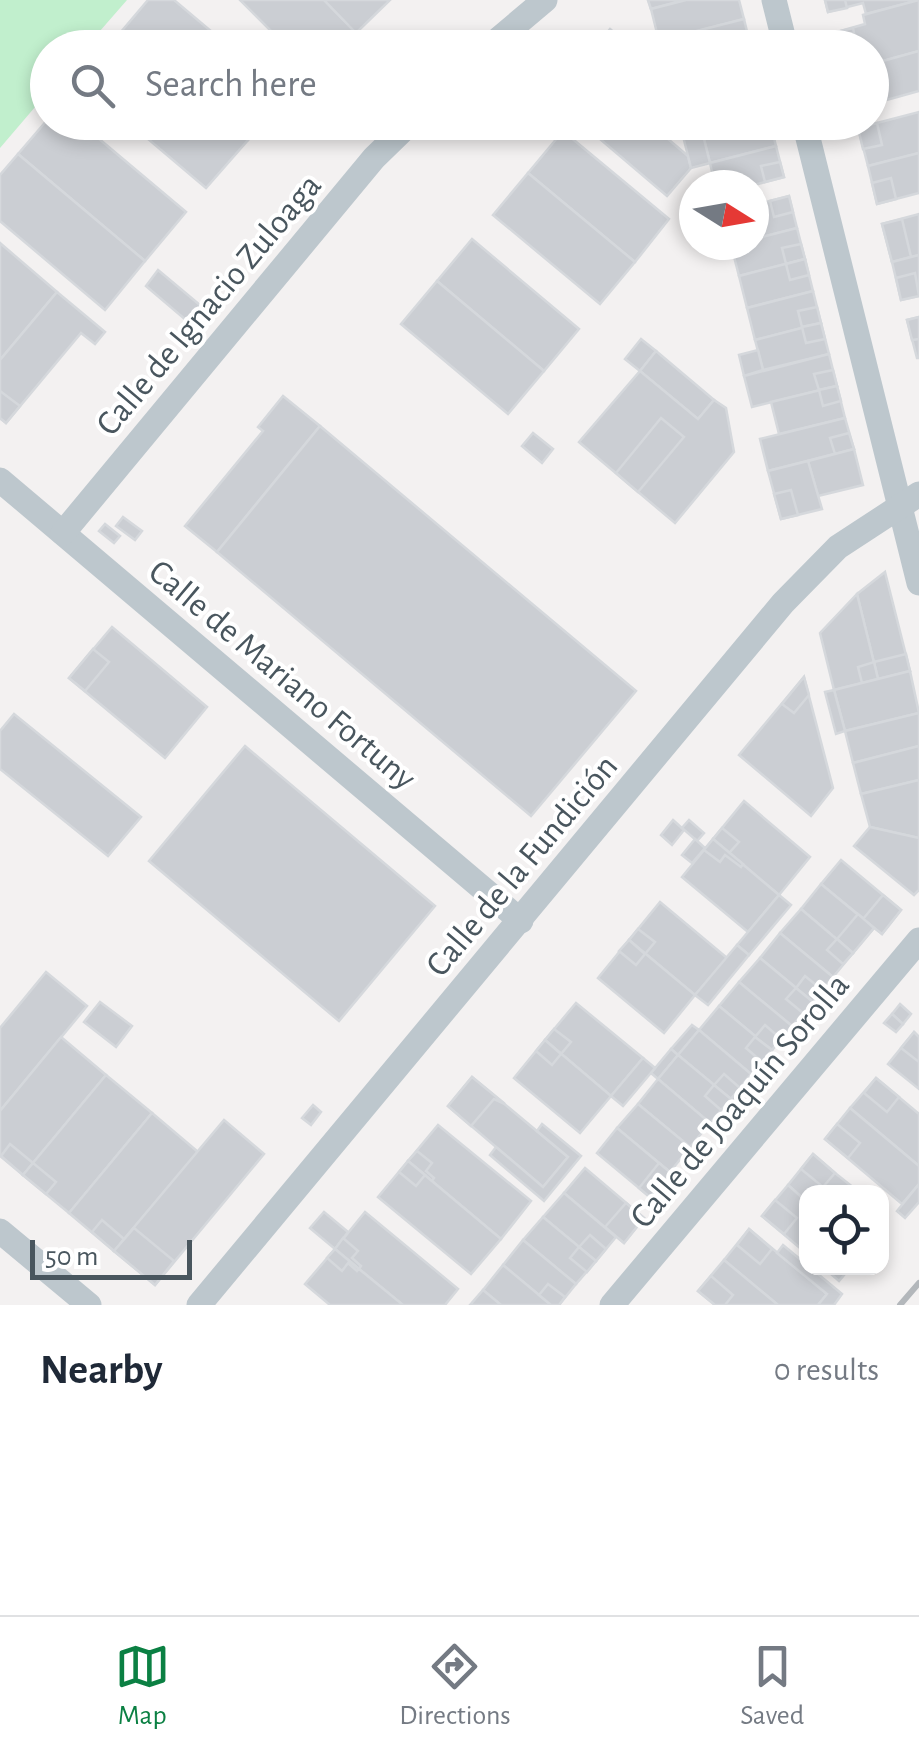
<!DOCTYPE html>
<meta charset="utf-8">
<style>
:root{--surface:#fff;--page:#f2f2f3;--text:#1f2937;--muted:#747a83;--line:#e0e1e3;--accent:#0b8043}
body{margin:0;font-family:"Alegreya Sans",sans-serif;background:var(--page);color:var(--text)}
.controls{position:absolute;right:30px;bottom:30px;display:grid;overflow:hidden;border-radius:20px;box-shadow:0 5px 15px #0003}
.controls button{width:90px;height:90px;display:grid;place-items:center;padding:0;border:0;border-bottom:2px solid var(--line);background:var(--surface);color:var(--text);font:50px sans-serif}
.compass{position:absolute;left:679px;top:170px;width:90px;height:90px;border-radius:50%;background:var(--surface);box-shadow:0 5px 15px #0003;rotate:101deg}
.scale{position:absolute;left:30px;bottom:25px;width:162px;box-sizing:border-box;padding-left:10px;border:5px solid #49565e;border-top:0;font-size:28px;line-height:35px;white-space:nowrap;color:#49565e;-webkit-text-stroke:8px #fff;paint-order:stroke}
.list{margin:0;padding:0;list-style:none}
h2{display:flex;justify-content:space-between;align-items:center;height:130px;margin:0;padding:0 40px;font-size:42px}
h2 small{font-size:32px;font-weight:400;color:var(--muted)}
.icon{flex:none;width:55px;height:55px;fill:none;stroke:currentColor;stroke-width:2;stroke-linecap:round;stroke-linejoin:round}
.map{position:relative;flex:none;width:919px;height:1305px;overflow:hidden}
.search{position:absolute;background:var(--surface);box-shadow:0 5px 15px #0003;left:30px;right:30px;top:30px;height:110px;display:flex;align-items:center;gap:25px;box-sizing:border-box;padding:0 35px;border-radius:55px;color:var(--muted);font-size:38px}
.sheet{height:310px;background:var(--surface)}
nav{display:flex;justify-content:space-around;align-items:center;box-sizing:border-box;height:140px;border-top:2px solid var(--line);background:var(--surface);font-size:28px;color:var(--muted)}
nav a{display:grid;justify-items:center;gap:5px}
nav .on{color:var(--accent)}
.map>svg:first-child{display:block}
</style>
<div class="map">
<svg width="919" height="1305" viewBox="0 0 919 1305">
<rect width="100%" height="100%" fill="#f3f1f1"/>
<polygon fill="#c1efcd" points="0,0 127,0 86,47 48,48 47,93 0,148"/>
<g fill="#cbced3" stroke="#d5d8dc" stroke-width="2.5">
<polygon points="148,0 174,0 231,48 138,48 120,33"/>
<polygon points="240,0 324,0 356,33 341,48 288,48"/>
<polygon points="324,0 390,0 356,33"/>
<polygon points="648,0 686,0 651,9"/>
<polygon points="648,0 677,0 677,2 651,9"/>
<polygon points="686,0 739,0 744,19 659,41 651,9"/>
<polygon points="825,0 919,0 866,14 863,3 828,12"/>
<polygon points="825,0 845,0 847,8 828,12"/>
<polygon points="919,0 919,51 872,64 872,48 837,48 833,33 865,24 863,15"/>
<polygon points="744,19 751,48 680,48 677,36"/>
<polygon points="853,28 857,48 837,48 833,33"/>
<polygon points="610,29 632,48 595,48"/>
<polygon points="120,33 138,48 108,48"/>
<polygon points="748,35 751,48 731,48 729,40"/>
<polygon points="919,51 919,91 872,104 872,64"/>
<polygon points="919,112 919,153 868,166 858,128"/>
<polygon points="48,119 79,122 186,212 145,261 18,154"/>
<polygon points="128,122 228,122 248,140 206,188"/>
<polygon points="228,122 262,122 248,140"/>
<polygon points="580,122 648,122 688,156 691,168 667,196"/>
<polygon points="699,122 735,122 702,131"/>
<polygon points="735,122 770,122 776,146 710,163 702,131"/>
<polygon points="750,122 770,122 772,130 753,135"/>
<polygon points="877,123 882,145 863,149 858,128"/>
<polygon points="563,131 669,219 635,262 528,173"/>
<polygon points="702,131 710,163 691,168 683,136"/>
<polygon points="776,146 784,177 754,185 715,185 710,163"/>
<polygon points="919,153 919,193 877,204 868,166"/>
<polygon points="18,154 145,261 105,310 0,221 0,175"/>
<polygon points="780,162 784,177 765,182 761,166"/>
<polygon points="528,173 635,262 600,304 493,215"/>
<polygon points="891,178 896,199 877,204 872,183"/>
<polygon points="789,196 797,228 754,239 754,205"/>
<polygon points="789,196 793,212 774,217 770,201"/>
<polygon points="919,214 919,255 892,262 882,224"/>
<polygon points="902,219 911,257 892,262 882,224"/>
<polygon points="797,228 805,259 739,276 731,245 754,245 754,239"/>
<polygon points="472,239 579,329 544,371 437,281"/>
<polygon points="0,243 57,292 0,360"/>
<polygon points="801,244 805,259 786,264 782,248"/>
<polygon points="919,255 919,296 901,300 892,262"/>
<polygon points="805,259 813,291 747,308 739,276"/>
<polygon points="805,259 809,275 790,280 786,264"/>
<polygon points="158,270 213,316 200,332 146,286"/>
<polygon points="915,273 919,296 901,300 896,278"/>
<polygon points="437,281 544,371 508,414 401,324"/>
<polygon points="813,291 821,323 755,340 747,308"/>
<polygon points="57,292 105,332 95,344 81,333 6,423 0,418 0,360"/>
<polygon points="817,307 821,323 802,327 798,311"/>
<polygon points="919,317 919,358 917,358 907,320"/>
<polygon points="919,317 919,339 912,340 907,320"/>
<polygon points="821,323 829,354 763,370 755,340"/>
<polygon points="821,323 825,339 806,343 802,327"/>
<polygon points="641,339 656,351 640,371 625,359"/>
<polygon points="758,350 763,370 744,376 739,355"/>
<polygon points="656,351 714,400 698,419 640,371"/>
<polygon points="829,354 837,386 752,407 744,376"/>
<polygon points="833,370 837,386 819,390 814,374"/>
<polygon points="640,371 698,419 714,400 726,408 734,452 675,523 579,442"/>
<polygon points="837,386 845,418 779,434 771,402"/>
<polygon points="837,386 841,401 823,406 819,390"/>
<polygon points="0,391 20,406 6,423 0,418"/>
<polygon points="283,396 320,426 217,552 185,526 263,431 258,427"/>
<polygon points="661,418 684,437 638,492 616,473"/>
<polygon points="845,418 854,449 768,471 760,439"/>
<polygon points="320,426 636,691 531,816 217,552"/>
<polygon points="533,433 553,449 542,463 522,446"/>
<polygon points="849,433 854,449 835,454 830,438"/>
<polygon points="854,449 863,485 818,496 808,461"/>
<polygon points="808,461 822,509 781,519 768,471"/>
<polygon points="791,490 798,515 781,519 774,494"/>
<polygon points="123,517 142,531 135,540 116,526"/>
<polygon points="105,524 120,536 114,543 99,531"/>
<polygon points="885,572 910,671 878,679 857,594"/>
<polygon points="857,594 878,679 834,690 820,633"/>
<polygon points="112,627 207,707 165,758 69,678"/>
<polygon points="93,649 109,662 85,691 69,678"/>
<polygon points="906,654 910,671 878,679 874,662"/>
<polygon points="874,662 878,679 862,683 858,667"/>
<polygon points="910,671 919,713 845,731 834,690"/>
<polygon points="804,677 833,788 811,816 739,755"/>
<polygon points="804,677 809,695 794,713 782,704"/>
<polygon points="834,690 845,731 836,734 825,692"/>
<polygon points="919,713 919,746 853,763 845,731"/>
<polygon points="14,714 141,817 108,856 0,769 0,731"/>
<polygon points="245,746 435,906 339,1021 149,861"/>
<polygon points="919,746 919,780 861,794 853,763"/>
<polygon points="919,780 919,838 870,827 861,794"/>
<polygon points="744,801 810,857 779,895 713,839"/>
<polygon points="673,820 684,830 672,845 661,835"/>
<polygon points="689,820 704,833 697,841 682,828"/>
<polygon points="870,827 919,838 919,890 914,895 854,846"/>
<polygon points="722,828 739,842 729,853 713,839"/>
<polygon points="695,839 705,848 692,863 682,855"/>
<polygon points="713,839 779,895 748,932 682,877"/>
<polygon points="713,839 743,864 741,867 725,855 720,862 704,850"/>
<polygon points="841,860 901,910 882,934 821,884"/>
<polygon points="821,884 874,928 853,953 801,909"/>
<polygon points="779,895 791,905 749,955 737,945"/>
<polygon points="883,895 901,910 882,934 863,919"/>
<polygon points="660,902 727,958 695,995 629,940"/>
<polygon points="801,909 853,953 833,977 780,933"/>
<polygon points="858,914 874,928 853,953 837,939"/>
<polygon points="638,929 655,942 645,954 629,940"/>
<polygon points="780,933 833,977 813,1002 760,958"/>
<polygon points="837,939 853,953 843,964 827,950"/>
<polygon points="629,940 695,995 664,1033 598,978"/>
<polygon points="629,940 645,954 636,965 619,951"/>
<polygon points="737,945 749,955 708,1005 695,995"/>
<polygon points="760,958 813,1002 792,1026 739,982"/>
<polygon points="46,972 87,1006 0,1111 0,1028"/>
<polygon points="805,976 822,990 813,1002 796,988"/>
<polygon points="739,982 792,1026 772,1050 719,1006"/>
<polygon points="796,988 813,1002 803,1013 786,999"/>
<polygon points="100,1002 132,1026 116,1047 84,1022"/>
<polygon points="576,1003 643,1058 611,1096 545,1040"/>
<polygon points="900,1004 911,1014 903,1024 892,1014"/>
<polygon points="719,1006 772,1050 751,1074 699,1030"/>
<polygon points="892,1014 903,1024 896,1032 884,1023"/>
<polygon points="692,1025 699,1030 678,1055 671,1049"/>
<polygon points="765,1025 781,1039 772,1050 755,1037"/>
<polygon points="554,1029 571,1042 561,1054 545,1040"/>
<polygon points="699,1030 751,1074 731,1099 678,1055"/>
<polygon points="914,1032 919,1037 919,1089 888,1064"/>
<polygon points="914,1032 919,1037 919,1062 901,1048"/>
<polygon points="61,1037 106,1075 23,1175 0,1156 0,1111"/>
<polygon points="755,1037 772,1050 762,1062 746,1048"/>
<polygon points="545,1040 611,1096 580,1133 514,1078"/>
<polygon points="545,1040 561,1054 552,1065 536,1051"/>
<polygon points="671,1049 678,1055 658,1079 651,1073"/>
<polygon points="678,1055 731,1099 710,1123 658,1079"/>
<polygon points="643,1058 655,1068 623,1106 611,1096"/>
<polygon points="724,1074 740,1088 731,1099 714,1085"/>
<polygon points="106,1075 152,1113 69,1213 23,1175"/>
<polygon points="472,1077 568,1157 543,1187 448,1106"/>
<polygon points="472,1077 505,1104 494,1099 471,1126 448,1106"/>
<polygon points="876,1078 919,1114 919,1166 850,1108"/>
<polygon points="876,1078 899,1097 887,1112 864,1093"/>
<polygon points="658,1079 710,1123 690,1147 638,1104"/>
<polygon points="714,1085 731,1099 721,1110 705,1096"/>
<polygon points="739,1090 754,1102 746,1112 731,1099"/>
<polygon points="638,1104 690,1147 670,1172 617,1128"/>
<polygon points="313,1105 321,1112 311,1125 302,1118"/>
<polygon points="850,1108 919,1166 919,1184 902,1204 825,1139"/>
<polygon points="152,1113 198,1152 114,1251 69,1213"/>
<polygon points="224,1120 264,1154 155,1285 114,1251"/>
<polygon points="542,1124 581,1156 544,1201 490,1155 496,1147 543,1187 568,1157 537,1131"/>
<polygon points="837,1124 860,1143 848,1158 825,1139"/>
<polygon points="438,1125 531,1201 501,1239 408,1161"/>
<polygon points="617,1128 678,1179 657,1203 597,1153"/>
<polygon points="10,1144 33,1163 23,1175 1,1156"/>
<polygon points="417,1151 432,1163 426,1171 434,1178 432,1181 408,1161"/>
<polygon points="813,1154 835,1173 859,1192 806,1192 806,1201 788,1185"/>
<polygon points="813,1154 835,1173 823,1187 801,1169"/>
<polygon points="408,1161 501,1239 471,1274 378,1197"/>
<polygon points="408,1161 425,1175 416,1186 399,1172"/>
<polygon points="33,1163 56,1182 46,1194 23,1175"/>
<polygon points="659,1163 678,1179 657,1203 639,1188"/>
<polygon points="585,1168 644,1218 624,1243 564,1193"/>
<polygon points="919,1184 919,1202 905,1218 897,1211"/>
<polygon points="788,1185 806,1201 806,1253 762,1216"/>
<polygon points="564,1193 616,1237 596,1261 543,1217"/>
<polygon points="775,1200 797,1218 784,1234 762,1216"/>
<polygon points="626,1203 644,1218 624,1243 605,1227"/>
<polygon points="324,1212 348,1232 335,1249 310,1228"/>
<polygon points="365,1212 458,1289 445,1305 403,1305 335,1249"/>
<polygon points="543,1217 596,1261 576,1284 523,1240"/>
<polygon points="102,1220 124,1239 114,1251 92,1232"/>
<polygon points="134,1228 174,1261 155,1285 114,1251"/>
<polygon points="749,1229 827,1294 818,1305 778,1305 724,1260"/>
<polygon points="749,1229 772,1249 760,1264 737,1245"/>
<polygon points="590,1235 606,1249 596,1261 579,1247"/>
<polygon points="343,1238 358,1251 352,1258 361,1266 359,1269 335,1249"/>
<polygon points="523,1240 576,1284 559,1305 551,1305 503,1265"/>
<polygon points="783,1245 842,1294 834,1305 818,1305 827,1294 777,1253"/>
<polygon points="579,1247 596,1261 587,1272 570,1258"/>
<polygon points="335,1249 359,1269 403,1305 330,1305 305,1284"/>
<polygon points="335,1249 359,1269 357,1271 348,1263 342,1271 327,1258"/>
<polygon points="724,1260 778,1305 715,1305 698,1291"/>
<polygon points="503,1265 551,1305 501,1305 483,1290"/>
<polygon points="824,1268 850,1268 839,1281"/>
<polygon points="711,1276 733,1295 725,1305 715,1305 698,1291"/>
<polygon points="548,1284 565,1297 559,1305 551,1305 539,1295"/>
<polygon points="483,1290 501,1305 470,1305"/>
</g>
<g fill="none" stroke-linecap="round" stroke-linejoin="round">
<g stroke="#bdc7cd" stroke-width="25">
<polyline points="774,0 786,48"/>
<polyline points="488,48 545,0"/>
<polyline points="804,122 919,583"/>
<polyline points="0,480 521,921"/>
<polyline points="63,533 374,158 411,122"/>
<polyline points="0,1231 89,1305"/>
<polyline points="199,1305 783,603 838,547 919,494"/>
<polyline points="612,1305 919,940"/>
</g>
<polyline stroke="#b3b7bb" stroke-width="6" points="900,1305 919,1283"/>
</g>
<g text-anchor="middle" stroke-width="8" stroke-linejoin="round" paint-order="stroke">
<g font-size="35" fill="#49565e" stroke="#fff">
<text transform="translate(208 304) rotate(-50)" y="12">Calle de Ignacio Zuloaga</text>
<text transform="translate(283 674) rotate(40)" y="12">Calle de Mariano Fortuny</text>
<text transform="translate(521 865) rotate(-50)" y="12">Calle de la Fundición</text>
<text transform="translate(739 1100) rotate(-50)" y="12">Calle de Joaquín Sorolla</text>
</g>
</g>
</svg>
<div class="controls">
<button><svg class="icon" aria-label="locate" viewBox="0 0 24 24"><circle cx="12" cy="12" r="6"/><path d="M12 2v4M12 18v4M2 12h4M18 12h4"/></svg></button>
</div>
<svg class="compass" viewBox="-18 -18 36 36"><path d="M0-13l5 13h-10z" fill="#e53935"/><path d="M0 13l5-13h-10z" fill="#747a83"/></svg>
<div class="scale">50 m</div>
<div class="search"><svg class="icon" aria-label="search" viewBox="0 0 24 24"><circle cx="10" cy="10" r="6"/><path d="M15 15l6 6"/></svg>Search here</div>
</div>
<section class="sheet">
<h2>Nearby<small>0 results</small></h2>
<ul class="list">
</ul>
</section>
<nav>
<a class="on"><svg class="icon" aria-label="map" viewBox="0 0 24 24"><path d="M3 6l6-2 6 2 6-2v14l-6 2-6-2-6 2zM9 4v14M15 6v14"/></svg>Map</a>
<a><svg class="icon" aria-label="directions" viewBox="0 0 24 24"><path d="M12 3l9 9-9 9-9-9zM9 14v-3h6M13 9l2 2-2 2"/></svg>Directions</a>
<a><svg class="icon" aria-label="saved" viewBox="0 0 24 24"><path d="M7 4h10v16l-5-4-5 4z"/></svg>Saved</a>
</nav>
